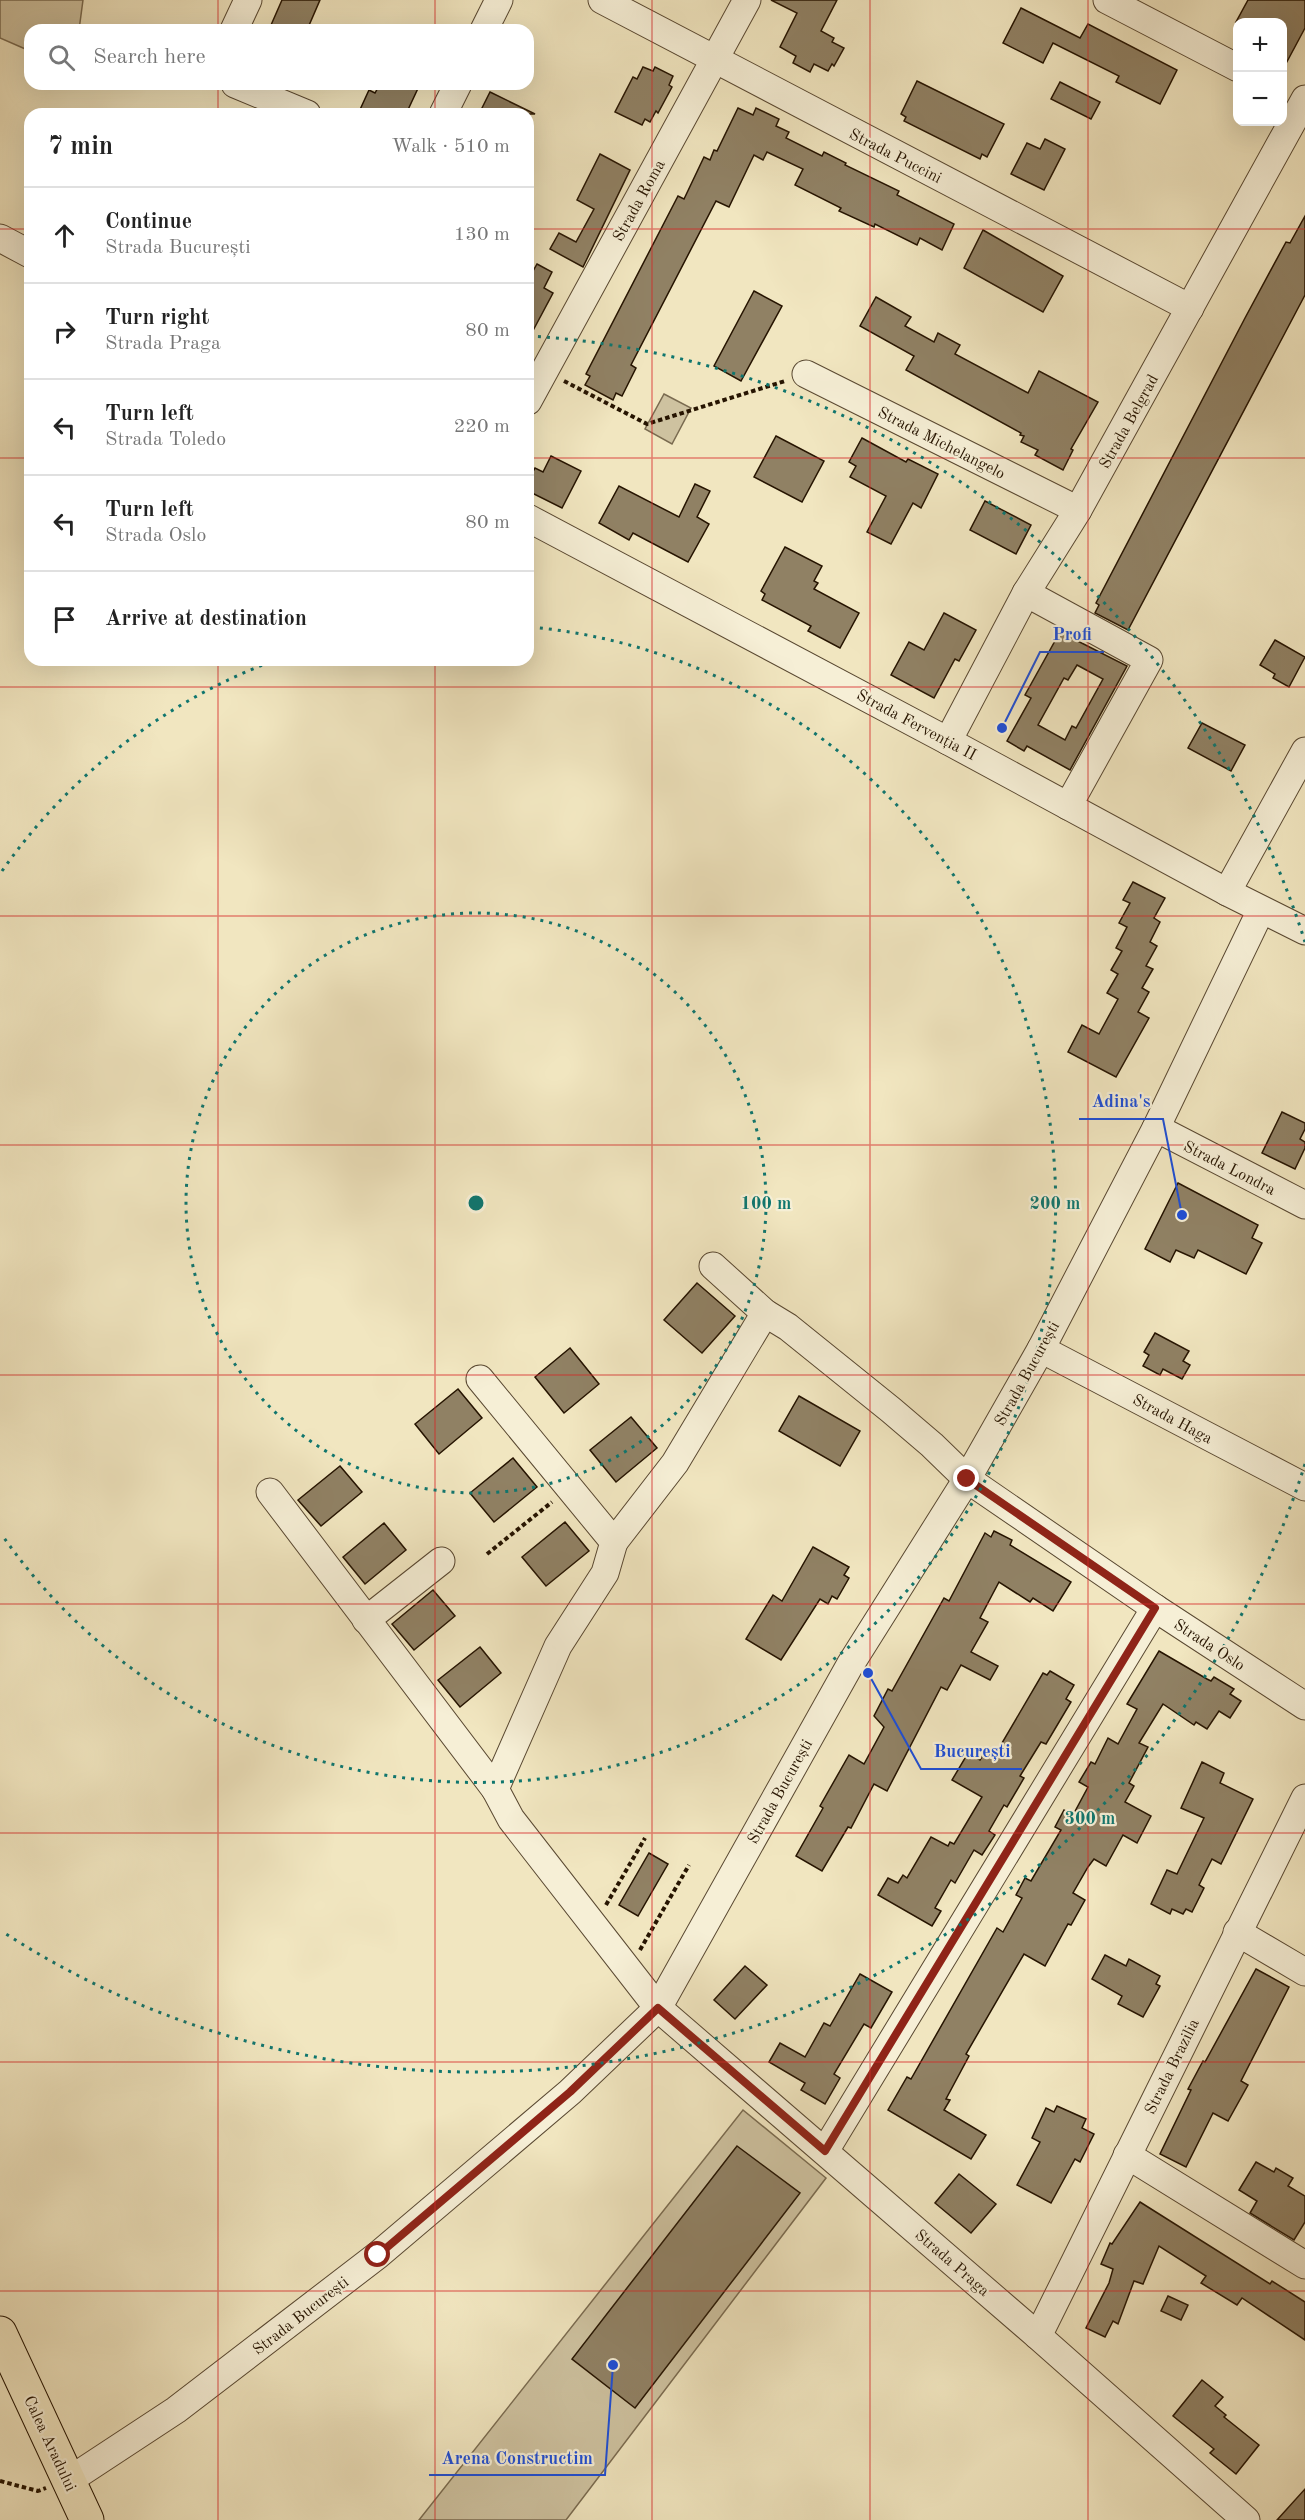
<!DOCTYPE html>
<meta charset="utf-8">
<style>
:root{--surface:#fff;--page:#f2f2f2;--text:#222;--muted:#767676;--line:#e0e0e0}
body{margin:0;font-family:"Old Standard TT",serif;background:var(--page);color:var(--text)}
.controls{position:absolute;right:18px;top:18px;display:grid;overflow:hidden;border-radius:12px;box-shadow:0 6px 24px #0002}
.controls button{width:54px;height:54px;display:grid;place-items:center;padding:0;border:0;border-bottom:2px solid var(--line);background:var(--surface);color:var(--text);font:30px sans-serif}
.stop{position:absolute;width:18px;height:18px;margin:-14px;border:4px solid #8f2418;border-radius:50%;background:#fff}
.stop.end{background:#8f2418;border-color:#fff;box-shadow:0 2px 6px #0008}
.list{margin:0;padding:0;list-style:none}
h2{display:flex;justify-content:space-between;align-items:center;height:78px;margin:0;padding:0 24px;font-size:26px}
h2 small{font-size:20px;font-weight:400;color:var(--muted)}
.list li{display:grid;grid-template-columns:39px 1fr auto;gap:18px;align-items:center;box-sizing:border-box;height:96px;padding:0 24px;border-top:2px solid var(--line)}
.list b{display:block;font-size:22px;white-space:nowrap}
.list p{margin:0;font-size:20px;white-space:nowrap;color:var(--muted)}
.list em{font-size:20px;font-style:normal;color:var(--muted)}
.icon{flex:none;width:33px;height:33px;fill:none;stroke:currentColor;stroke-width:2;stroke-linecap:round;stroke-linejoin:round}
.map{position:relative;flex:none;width:1305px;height:2520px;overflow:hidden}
.search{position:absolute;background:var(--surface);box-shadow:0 6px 24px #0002;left:24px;top:24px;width:510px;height:66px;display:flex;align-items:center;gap:15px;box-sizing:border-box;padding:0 21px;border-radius:18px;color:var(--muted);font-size:22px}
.panel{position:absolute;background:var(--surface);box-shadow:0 6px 24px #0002;left:24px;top:108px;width:510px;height:558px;border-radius:18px}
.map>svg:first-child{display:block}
</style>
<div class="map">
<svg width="1305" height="2520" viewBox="0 0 1305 2520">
<rect width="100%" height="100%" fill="#f1e6c0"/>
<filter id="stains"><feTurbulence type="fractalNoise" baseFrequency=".00333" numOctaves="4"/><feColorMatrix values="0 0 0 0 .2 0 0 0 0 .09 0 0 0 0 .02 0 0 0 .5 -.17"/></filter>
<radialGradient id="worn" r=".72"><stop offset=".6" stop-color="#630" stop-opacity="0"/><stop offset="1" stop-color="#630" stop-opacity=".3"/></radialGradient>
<g fill="#cec2a0" stroke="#7a6b50" stroke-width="1.5">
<polygon points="0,0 83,0 79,30 30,30 30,51 0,38"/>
<polygon points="664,394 691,408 672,444 645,429"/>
<polygon points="743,2110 826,2178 566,2520 419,2520"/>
</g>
<g fill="#908164" stroke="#261401" stroke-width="1.5" fill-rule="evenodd">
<polygon points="282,0 320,0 307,30 282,30 271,25"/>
<polygon points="771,0 837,0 821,31 834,38 832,42 844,48 834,66 832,64 828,71 814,64 810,72 793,63 796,56 780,47 797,13"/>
<polygon points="1248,0 1305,0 1305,28 1282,71 1282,22 1236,22"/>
<polygon points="1021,8 1080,38 1088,24 1177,70 1160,104 1116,82 1119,76 1053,43 1043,63 1003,43"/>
<polygon points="643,67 653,71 655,67 673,76 669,85 672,87 658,113 656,111 650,122 645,119 642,125 615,112 633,77 637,79"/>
<polygon points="917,81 1004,124 987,157 982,154 980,159 904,121 906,117 901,114"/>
<polygon points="1060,82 1100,102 1091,119 1051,99"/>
<polygon points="380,84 420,84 406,114 358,114 369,90 375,93"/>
<polygon points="490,92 535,114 479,114"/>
<polygon points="738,108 753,115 756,108 779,119 776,126 789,132 786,138 822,156 824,152 846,163 845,165 899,191 897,195 954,224 942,250 920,238 917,245 875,224 874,227 839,211 841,208 795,185 803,169 767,152 763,160 754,155 729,207 716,201 631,365 636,368 622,396 616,393 613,400 585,385 590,376 586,374 678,196 684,199 704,157 710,160 714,150 717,151"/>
<polygon points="1045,139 1065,149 1044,190 1011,174 1027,143 1040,149"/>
<polygon points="600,154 630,170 583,267 550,249 559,233 576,242 594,209 577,200"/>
<polygon points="1305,216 1305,295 1128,630 1095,613 1099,605 1096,603 1245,318 1286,242 1290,243"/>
<polygon points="983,230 1063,276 1043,312 964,268"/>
<polygon points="537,264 552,272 544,288 553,293 528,340 528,280"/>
<polygon points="754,291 782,306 741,381 714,366"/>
<polygon points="876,297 911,317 905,326 934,342 938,333 960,345 955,354 1028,393 1039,371 1098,402 1071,449 1073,450 1063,470 1035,455 1038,450 1021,442 1024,436 1020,435 1021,433 906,370 914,356 860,326"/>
<polygon points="776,436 824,461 802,502 754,477"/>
<polygon points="862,438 906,462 908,459 938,474 921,508 913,503 891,544 867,532 886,496 850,477 856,466 849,462"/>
<polygon points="551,456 581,471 562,508 528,491 528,481 535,468 543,472"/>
<polygon points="695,484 710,491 697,517 709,524 688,562 633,533 629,540 599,523 619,486 679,517"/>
<polygon points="985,501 1031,525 1016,554 970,530"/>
<polygon points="785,547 822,566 814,581 818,583 814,589 859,613 840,648 808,631 811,626 762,600 765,594 761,591"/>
<polygon points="944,613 976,630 959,661 955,659 934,698 891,675 909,642 924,650"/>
<path d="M1060 632 1127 666 1070 770 1027 746 1024 751 1007 741 1031 698 1025 695ZM1077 665 1103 679 1076 728 1072 726 1065 740 1038 725 1064 678 1068 680Z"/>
<polygon points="1275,640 1305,657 1289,687 1273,678 1275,674 1260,665"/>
<polygon points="1202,723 1245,745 1231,771 1188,748"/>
<polygon points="1133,882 1165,898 1154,918 1160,922 1150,942 1157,946 1146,966 1153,969 1142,988 1149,992 1138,1012 1149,1018 1116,1077 1068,1052 1082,1025 1099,1034 1118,999 1107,993 1118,974 1111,970 1122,951 1116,948 1127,927 1119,923 1130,903 1123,900"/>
<polygon points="1282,1112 1305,1123 1305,1129 1300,1139 1305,1142 1305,1148 1295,1169 1262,1153"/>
<polygon points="1178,1183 1258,1225 1252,1238 1262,1243 1246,1274 1198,1250 1194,1258 1176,1250 1170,1262 1145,1249"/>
<polygon points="697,1283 735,1316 702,1353 664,1320"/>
<polygon points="1155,1333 1189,1351 1183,1361 1190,1365 1182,1379 1163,1369 1160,1375 1143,1366 1149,1355 1144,1352"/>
<polygon points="570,1348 599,1384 564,1413 535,1377"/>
<polygon points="458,1389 482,1418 439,1454 415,1424"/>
<polygon points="799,1396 860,1431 840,1466 779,1431"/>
<polygon points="631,1417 657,1448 616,1482 590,1450"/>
<polygon points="513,1458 537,1487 494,1522 470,1493"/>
<polygon points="340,1466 362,1492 321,1526 298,1500"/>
<polygon points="565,1522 589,1551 546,1586 522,1557"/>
<polygon points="384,1523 406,1550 365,1584 343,1557"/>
<polygon points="994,1531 1012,1540 1010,1545 1071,1582 1053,1611 1033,1598 1030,1602 999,1582 980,1618 988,1622 971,1652 998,1666 990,1680 961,1665 947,1690 941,1687 887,1791 874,1784 851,1828 848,1827 822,1871 796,1856 823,1808 820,1806 849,1755 864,1764 884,1727 874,1716 888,1689 892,1691 944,1598 949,1601 985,1533 991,1537"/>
<polygon points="813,1547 849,1567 844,1575 849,1578 837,1599 832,1596 828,1604 820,1599 781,1660 746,1639 773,1595 782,1601"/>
<polygon points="433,1590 455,1616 414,1650 392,1624"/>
<polygon points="480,1647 501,1673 460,1707 438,1680"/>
<polygon points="1159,1651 1207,1679 1211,1681 1214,1677 1234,1689 1230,1694 1241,1701 1230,1718 1219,1711 1207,1729 1196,1722 1194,1725 1163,1704 1139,1743 1148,1747 1129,1783 1134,1786 1125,1802 1151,1816 1137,1843 1123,1835 1106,1866 1094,1859 1088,1867 1073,1893 1085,1900 1071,1925 1068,1924 1045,1966 1024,1954 966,2054 969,2056 946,2099 950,2100 944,2110 986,2135 971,2159 888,2110 907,2077 911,2079 997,1928 1003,1932 1022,1898 1016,1895 1025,1878 1031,1881 1061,1830 1055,1827 1064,1810 1073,1815 1088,1787 1079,1782 1091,1762 1095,1764 1108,1738 1118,1744 1137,1709 1127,1704"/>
<polygon points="1050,1671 1074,1685 1066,1699 1071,1702 1046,1744 1041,1742 1020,1776 1024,1778 1007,1807 1004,1805 989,1831 995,1835 982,1855 974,1850 955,1883 951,1880 935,1908 941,1911 932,1926 878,1895 888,1878 898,1883 903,1875 907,1878 931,1837 948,1846 950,1842 954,1844 982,1797 952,1780 968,1753 980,1760 986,1750 995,1755 1043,1673 1047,1675"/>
<polygon points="1202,1762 1224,1773 1220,1783 1253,1799 1221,1864 1212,1859 1199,1885 1204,1888 1192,1912 1186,1909 1183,1914 1172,1909 1170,1914 1151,1904 1167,1870 1177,1874 1204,1818 1181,1808"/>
<polygon points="649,1853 668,1864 638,1916 619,1905"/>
<polygon points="1105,1955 1126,1966 1129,1959 1160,1976 1156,1984 1160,1986 1143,2017 1118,2004 1122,1996 1092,1979"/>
<polygon points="745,1966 767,1985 735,2019 714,2000"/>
<polygon points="1256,1969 1289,1987 1241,2081 1248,2085 1228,2121 1213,2113 1186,2167 1160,2154 1191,2090 1188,2089 1203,2061 1205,2062"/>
<polygon points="860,1974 892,1992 871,2028 864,2024 834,2074 840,2078 825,2104 801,2090 805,2083 769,2062 780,2043 805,2057 824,2023 830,2026"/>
<polygon points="1057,2106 1086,2119 1082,2128 1094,2134 1080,2162 1075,2159 1051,2203 1017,2185 1040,2142 1032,2138 1046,2108 1054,2112"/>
<polygon points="737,2146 800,2193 635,2408 572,2359"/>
<polygon points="1256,2162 1274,2172 1276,2168 1293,2178 1288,2186 1305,2196 1305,2222 1294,2240 1250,2213 1257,2201 1239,2190"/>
<polygon points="959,2174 996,2204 971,2233 935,2203"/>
<polygon points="1140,2202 1270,2284 1272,2281 1305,2302 1305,2340 1242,2298 1237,2305 1201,2283 1206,2276 1159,2246 1143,2284 1134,2281 1118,2324 1113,2321 1105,2337 1086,2328 1109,2283 1113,2269 1101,2264 1110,2243 1112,2244"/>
<polygon points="1168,2296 1188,2305 1181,2320 1161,2311"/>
<polygon points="1202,2380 1223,2397 1215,2406 1226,2415 1224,2417 1259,2445 1236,2474 1210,2453 1214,2449 1173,2416"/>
<polygon points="1305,2489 1305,2520 1277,2520"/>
</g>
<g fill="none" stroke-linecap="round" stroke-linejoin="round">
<defs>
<g id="minor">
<polyline points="602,0 1190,308"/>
<polyline points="1107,0 1238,68"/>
<polyline points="234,30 248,0"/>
<polyline points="484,30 499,0"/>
<polyline points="235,84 307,114"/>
<polyline points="443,114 458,84"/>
<polyline points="0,238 30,254"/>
<polyline points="806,374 1078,510"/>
<polyline points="528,401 747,0"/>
<polyline points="528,518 948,741 1227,892 1305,931"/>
<polyline points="1026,593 1149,660 1068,806"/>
<polyline points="948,741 1026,593 1078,510 1305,99"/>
<polyline points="1227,892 1305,751"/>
<polyline points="1156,1128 1305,1205"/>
<polyline points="713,1266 765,1313 788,1327 891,1410 932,1445 967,1479 1155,1608 1305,1706"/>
<polyline points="1041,1349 1305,1487"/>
<polyline points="480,1379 614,1542 605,1573 558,1646 495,1789 511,1819 658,2008 1038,2336 1246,2520"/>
<polyline points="270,1492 495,1789"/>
<polyline points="614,1542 675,1463 765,1313"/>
<polyline points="366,1620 441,1561"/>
<polyline points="1237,1932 1305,1972"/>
<polyline points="825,2151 1155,1608"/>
<polyline points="1127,2155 1305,2265"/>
<polyline points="1038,2336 1305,1798"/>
<polyline points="68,2481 176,2410 378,2255 570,2092 658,2008 850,1665 967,1479 1041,1349 1156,1128 1261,910"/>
</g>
<polyline id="major" points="0,2333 87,2520"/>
</defs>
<use href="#minor" stroke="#594831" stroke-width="29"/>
<use href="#major" stroke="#261401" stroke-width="35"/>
<g stroke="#261401" stroke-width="4" stroke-dasharray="4.5 3" stroke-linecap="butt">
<polyline points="564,381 647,424 785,381"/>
<polyline points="487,1554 552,1502"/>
<polyline points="606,1905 645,1838"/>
<polyline points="640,1950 689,1865"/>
<polyline points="0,2481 38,2491 46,2488"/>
</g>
<use href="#minor" stroke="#f6efd6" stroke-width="27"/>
<use href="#major" stroke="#f1e6c0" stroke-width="33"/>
</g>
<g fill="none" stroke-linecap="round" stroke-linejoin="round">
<polyline stroke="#8f2418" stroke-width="8" points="378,2255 570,2092 658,2008 825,2151 1155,1608 967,1479"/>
</g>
<path fill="none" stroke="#d62828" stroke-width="1.5" stroke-opacity="0.55" d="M218 0V30M435 0V30M652 0V2520M870 0V2520M1088 0V2520M218 84V114M435 84V114M0 229H30M528 229H1305M0 458H30M528 458H1305M218 660V2520M435 660V2520M0 687H1305M0 916H1305M0 1145H1305M0 1375H1305M0 1604H1305M0 1833H1305M0 2062H1305M0 2291H1305"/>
<g fill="none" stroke="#0f766e" stroke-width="3" stroke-dasharray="3 6">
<circle cx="476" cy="1203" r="290"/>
<path d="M2 871A579 579 0 0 1 273 661M531 627A579 579 0 1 1 2 1535"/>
<path d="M1305 1464A869 869 0 0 1 3 1932M529 336A869 869 0 0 1 1305 942"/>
</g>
<g text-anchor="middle" stroke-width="4.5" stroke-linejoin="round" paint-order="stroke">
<g font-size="16" fill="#261401" stroke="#f6efd6">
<text transform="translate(896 155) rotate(27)" y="6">Strada Puccini</text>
<text transform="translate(638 200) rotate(-61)" y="6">Strada Roma</text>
<text transform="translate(1128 421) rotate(-61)" y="6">Strada Belgrad</text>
<text transform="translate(942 442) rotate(27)" y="6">Strada Michelangelo</text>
<text transform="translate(917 724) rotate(28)" y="6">Strada Fervenția II</text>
<text transform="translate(1230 1167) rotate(27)" y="6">Strada Londra</text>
<text transform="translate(1026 1373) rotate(-61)" y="6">Strada București</text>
<text transform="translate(1173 1418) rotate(28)" y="6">Strada Haga</text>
<text transform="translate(1210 1644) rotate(33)" y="6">Strada Oslo</text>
<text transform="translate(779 1791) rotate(-61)" y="6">Strada București</text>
<text transform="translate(1171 2066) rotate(-64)" y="6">Strada Brazilia</text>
<text transform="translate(953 2262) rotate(41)" y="6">Strada Praga</text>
<text transform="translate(300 2315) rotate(-38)" y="6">Strada București</text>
<text transform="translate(51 2443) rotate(65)" y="6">Calea Aradului</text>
</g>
</g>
<circle cx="476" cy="1203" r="9" fill="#0f766e" stroke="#f6efd6" stroke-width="3"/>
<g font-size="18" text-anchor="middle" font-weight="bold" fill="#0f766e" stroke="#f6efd6" stroke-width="4.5" stroke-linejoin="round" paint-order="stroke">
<text x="766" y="1209">100 m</text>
<text x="1055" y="1209">200 m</text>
<text x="1090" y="1824">300 m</text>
</g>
<path fill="none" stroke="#1d4ed8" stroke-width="2" d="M1002 728L1040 652H1104M1182 1215L1163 1119H1079M868 1673L921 1769H1022M613 2365L605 2475H429"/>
<g fill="#1d4ed8" stroke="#f6efd6" stroke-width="2">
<circle cx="1002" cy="728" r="6"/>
<circle cx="1182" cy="1215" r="6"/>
<circle cx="868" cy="1673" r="6"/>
<circle cx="613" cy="2365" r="6"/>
</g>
<g font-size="18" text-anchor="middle" font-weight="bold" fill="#1d4ed8" stroke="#f6efd6" stroke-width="4.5" stroke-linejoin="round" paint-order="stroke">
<text x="1072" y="640">Profi</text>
<text x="1121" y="1107">Adina's</text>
<text x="972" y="1757">București</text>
<text x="517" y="2464">Arena Constructim</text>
</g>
<rect width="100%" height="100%" filter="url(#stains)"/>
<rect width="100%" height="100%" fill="url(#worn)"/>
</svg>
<div class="controls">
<button>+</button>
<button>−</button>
</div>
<div class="stop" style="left:378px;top:2255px"></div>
<div class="stop end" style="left:967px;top:1479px"></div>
<div class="search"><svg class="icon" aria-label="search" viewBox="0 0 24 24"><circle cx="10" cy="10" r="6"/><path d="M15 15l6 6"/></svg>Search here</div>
<section class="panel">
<h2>7 min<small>Walk · 510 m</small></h2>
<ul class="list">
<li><svg class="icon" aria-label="ahead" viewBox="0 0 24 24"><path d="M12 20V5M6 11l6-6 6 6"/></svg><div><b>Continue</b><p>Strada București</p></div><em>130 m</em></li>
<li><svg class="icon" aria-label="right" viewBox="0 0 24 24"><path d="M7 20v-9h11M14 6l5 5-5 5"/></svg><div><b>Turn right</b><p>Strada Praga</p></div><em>80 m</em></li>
<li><svg class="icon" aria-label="left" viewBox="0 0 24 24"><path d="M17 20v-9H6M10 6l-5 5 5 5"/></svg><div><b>Turn left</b><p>Strada Toledo</p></div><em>220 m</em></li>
<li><svg class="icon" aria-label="left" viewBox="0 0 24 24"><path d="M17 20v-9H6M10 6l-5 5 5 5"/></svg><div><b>Turn left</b><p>Strada Oslo</p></div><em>80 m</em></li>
<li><svg class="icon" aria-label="arrive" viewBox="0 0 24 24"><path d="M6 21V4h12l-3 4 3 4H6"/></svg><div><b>Arrive at destination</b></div></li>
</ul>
</section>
</div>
